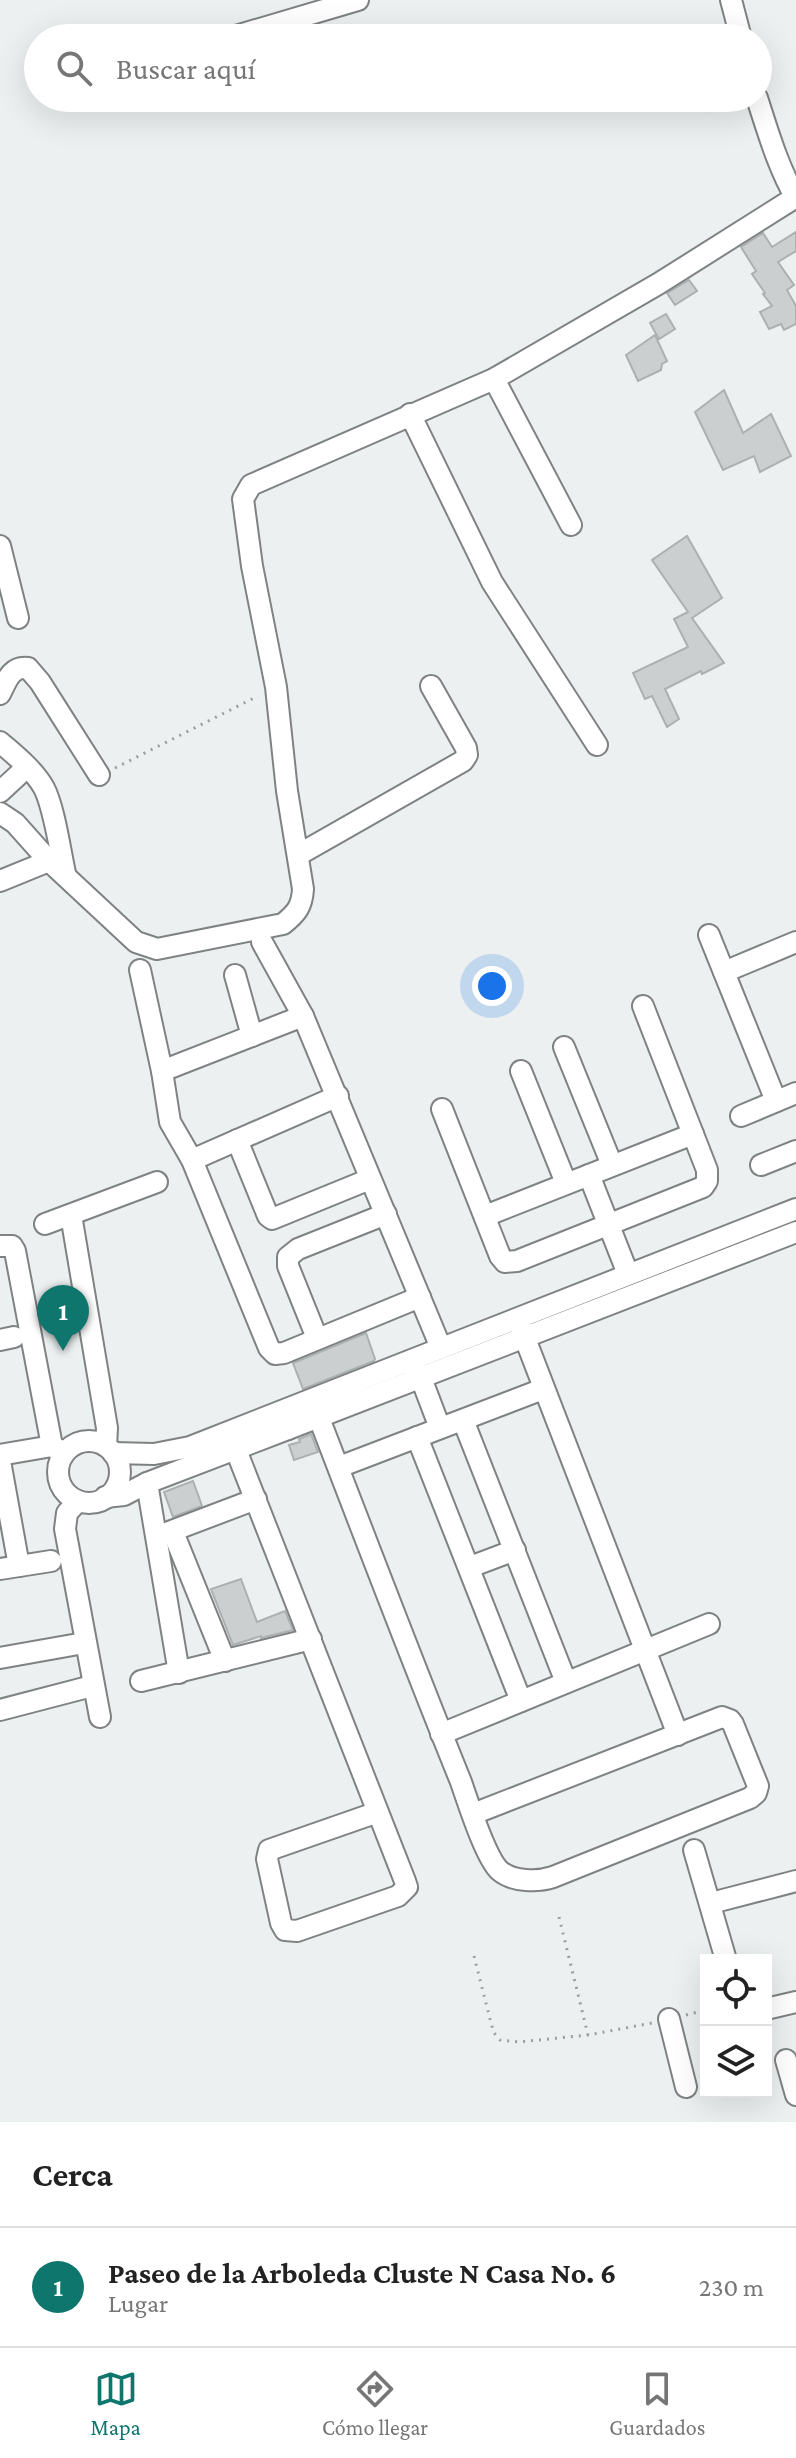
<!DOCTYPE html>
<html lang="es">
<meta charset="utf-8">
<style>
:root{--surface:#fff;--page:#f6f6f6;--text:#222;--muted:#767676;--line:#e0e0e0;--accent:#0f766e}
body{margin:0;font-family:"Crimson Pro",serif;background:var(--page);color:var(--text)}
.controls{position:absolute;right:24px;bottom:24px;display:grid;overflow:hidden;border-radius:0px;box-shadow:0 8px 32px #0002}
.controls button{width:72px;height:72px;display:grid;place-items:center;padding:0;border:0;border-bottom:2px solid var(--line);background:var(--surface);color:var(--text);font:40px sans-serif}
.you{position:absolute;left:492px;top:986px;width:28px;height:28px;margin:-20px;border:6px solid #fff;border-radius:50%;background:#1a73e8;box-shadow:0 0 0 12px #1a73e833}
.badge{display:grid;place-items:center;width:52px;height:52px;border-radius:50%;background:var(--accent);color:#fff;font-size:26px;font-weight:700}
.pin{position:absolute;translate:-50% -66px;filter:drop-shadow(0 2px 4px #0008)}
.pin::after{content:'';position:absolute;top:42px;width:28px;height:24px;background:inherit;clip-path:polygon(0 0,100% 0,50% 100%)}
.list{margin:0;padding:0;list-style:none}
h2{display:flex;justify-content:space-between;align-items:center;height:104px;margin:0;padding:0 32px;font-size:34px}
h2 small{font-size:26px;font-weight:400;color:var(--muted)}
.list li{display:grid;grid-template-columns:52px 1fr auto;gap:24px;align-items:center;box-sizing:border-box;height:120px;padding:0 32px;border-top:2px solid var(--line)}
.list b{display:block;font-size:30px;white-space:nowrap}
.list p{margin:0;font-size:26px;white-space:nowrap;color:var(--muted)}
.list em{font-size:26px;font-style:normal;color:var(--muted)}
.icon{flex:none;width:44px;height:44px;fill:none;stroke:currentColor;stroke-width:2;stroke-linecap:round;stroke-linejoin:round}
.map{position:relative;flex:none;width:796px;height:2122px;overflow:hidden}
.search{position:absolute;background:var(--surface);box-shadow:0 8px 32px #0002;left:24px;right:24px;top:24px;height:88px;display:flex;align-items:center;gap:20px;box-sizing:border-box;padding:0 28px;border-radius:44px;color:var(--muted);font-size:30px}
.sheet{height:224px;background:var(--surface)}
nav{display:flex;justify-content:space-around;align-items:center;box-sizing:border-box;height:112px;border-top:2px solid var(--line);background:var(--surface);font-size:22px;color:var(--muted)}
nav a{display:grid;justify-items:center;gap:4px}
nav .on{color:var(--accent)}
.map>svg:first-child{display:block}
</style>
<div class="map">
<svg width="796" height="2122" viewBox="0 0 796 2122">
<rect width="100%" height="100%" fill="#ecf0f0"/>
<g fill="#cbcfcf" stroke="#acb0b0" stroke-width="2">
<polygon points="796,232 796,251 778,262 794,285 787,290 796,306 796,324 784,330 781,324 769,329 760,312 772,306 763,294 765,293 752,274 756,271 741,247 763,233 772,247"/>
<polygon points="689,280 697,291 675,305 667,293"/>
<polygon points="666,314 675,329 659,339 650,323"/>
<polygon points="655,335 667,361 662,364 661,370 638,381 626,355"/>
<polygon points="724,390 743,433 771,414 791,456 760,472 754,456 723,470 695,412"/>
<polygon points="687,536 722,598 692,618 724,663 702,674 701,671 665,689 679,719 667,727 652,696 645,699 633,673 688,647 674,619 688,612 652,560"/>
<polygon points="366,1333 375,1359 374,1361 303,1389 293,1363"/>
<polygon points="311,1434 318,1452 294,1460 289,1445 300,1442 299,1439"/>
<polygon points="193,1481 202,1506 173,1517 164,1492"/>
<polygon points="241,1579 257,1622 285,1611 293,1630 261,1638 261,1636 233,1645 211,1589"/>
</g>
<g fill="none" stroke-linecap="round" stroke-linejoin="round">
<defs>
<g id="minor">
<polyline points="731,0 741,38"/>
<polyline points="229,38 358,0"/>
<path d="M757 98C768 132 778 167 796 198"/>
<polyline points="494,379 571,525"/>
<polyline points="410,414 492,582 597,745"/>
<polyline points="0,546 18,618"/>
<path d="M0 694C7 680 11 666 28 668L40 682 99 775"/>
<path d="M0 742C15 755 34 770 44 788 54 807 60 850 65 873"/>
<polyline points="0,792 27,767"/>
<path d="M0 813 15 823 49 861 136 942 157 949 283 924C297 913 302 906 303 889L287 791 276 687 252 566 243 499 251 485 494 379 658 284 796 197"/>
<polyline points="298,855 463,761 467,755 466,748 431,686"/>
<polyline points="0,881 49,861"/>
<polyline points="709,935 776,1101"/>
<polyline points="262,942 303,1016 441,1348"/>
<polyline points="140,970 162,1071 170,1122 192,1160 269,1348 275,1354 284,1353 420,1297"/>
<polyline points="724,972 796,942"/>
<polyline points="235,975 252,1036"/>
<polyline points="564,1047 612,1165"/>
<polyline points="162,1071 303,1016"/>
<polyline points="521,1071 566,1183"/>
<polyline points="442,1109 500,1256 505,1262 517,1261 703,1187 707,1181 707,1170 643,1006"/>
<polyline points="741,1116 796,1093"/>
<polyline points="237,1140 268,1216 272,1219 370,1179"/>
<polyline points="192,1160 338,1096"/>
<polyline points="761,1165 796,1151"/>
<polyline points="589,1175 628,1274"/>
<polyline points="71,1215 107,1428 106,1446"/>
<polyline points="485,1216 693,1134"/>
<polyline points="45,1224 157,1182"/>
<polyline points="0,1246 12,1246 15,1251 52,1446 64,1453"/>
<polyline points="521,1328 678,1735"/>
<polyline points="317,1338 288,1266 288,1257 298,1249 386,1214"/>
<polyline points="0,1340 14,1337"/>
<polyline points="415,1369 421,1378 440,1428"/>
<path d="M319 1418C366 1540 412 1661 461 1782 468 1802 486 1859 500 1871 513 1882 538 1882 553 1877L750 1798 756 1793 758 1786 733 1724 730 1720 722 1717 473 1814"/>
<polyline points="463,1420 566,1682"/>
<polyline points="288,1429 796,1232"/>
<polyline points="417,1437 521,1701"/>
<circle cx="89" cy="1472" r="31"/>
<polyline points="236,1450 405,1881 407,1887 398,1896 297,1931 285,1930 281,1923 267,1859 269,1850 378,1812"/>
<polyline points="113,1453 154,1454 190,1447 796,1209"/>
<polyline points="0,1455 52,1446"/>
<polyline points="0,1461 19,1566"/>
<polyline points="339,1467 543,1389"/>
<polyline points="147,1483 179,1673"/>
<polyline points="105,1497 124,1495 147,1483 288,1429 284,1418"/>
<polyline points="78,1501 67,1513 65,1529 100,1717"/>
<polyline points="173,1532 225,1661"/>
<polyline points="161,1535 256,1499"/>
<polyline points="470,1567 515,1550"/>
<polyline points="0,1569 51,1561"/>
<polyline points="0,1658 84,1643"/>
<polyline points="141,1681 311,1639"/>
<polyline points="0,1710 92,1686"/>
<polyline points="441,1734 709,1624"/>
<polyline points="694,1850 726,1960"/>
<polyline points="711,1903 796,1881"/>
<polyline points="766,2009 796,2002"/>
<polyline points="669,2019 686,2087"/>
<polyline points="786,2060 796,2095"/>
</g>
</defs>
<use href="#minor" stroke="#7f8283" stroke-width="24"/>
<g stroke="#9b9e9e" stroke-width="3" stroke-dasharray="2 6" stroke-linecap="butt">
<polyline points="115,768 258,696"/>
<polyline points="559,1917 588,2035"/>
<polyline points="474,1956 491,2023 494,2033 500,2040 519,2042 588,2035 652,2023"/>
<polyline points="686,2015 706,2010"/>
</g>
<use href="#minor" stroke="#fff" stroke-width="20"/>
</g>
</svg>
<div class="controls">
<button><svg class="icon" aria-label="locate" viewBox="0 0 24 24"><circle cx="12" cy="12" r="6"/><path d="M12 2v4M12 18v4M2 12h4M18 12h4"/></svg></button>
<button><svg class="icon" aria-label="layers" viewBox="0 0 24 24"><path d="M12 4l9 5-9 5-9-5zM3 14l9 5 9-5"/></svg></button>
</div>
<div class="you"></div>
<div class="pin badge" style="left:63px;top:1351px">1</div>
<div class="search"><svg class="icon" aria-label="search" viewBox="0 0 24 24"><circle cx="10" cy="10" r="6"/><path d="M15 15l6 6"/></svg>Buscar aquí</div>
</div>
<section class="sheet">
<h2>Cerca<small></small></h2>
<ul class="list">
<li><span class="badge">1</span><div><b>Paseo de la Arboleda Cluste N Casa No. 6</b><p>Lugar</p></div><em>230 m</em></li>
</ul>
</section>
<nav>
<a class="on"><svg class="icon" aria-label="map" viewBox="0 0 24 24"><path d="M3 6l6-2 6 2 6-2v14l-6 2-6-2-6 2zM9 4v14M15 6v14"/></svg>Mapa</a>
<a><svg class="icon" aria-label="directions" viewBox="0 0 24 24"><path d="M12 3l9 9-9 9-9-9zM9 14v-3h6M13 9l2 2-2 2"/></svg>Cómo llegar</a>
<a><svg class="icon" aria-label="saved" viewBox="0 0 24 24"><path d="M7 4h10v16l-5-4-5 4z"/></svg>Guardados</a>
</nav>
